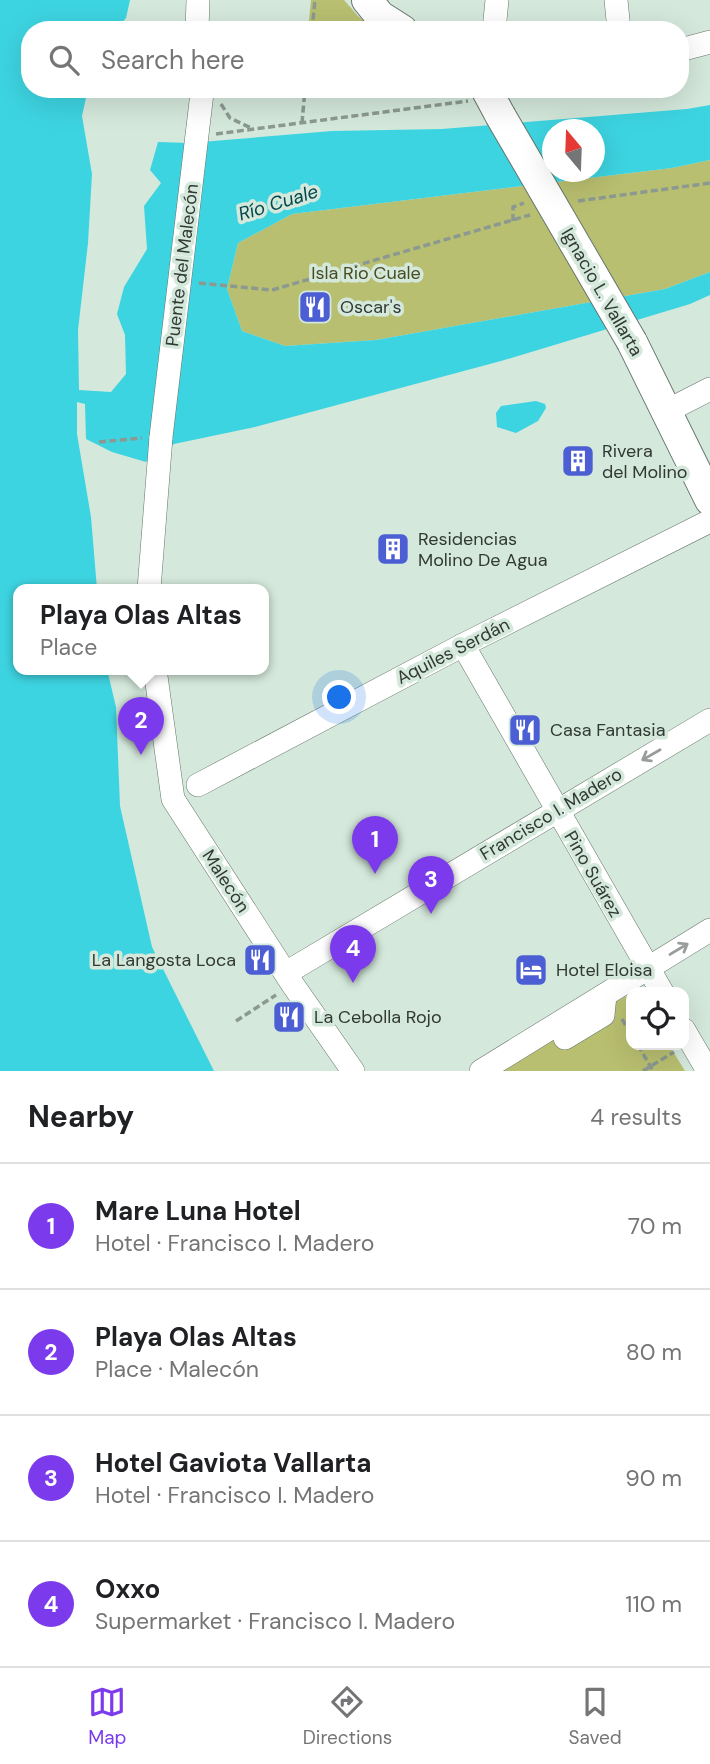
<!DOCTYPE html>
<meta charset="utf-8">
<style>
:root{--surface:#fff;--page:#f2f2f2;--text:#202124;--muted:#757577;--line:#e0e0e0;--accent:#7c3aed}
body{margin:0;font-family:"DM Sans",sans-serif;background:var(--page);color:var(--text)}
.controls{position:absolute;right:21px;bottom:21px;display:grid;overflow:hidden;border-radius:14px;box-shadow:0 7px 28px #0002}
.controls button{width:63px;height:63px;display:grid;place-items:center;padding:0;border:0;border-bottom:2px solid var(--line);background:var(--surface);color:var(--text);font:35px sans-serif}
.compass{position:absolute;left:542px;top:119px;width:63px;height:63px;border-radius:50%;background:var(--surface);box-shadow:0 7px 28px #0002;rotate:341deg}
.you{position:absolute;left:340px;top:698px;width:24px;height:24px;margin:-18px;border:5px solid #fff;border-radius:50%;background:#1a73e8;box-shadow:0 0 0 10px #1a73e833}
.badge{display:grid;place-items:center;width:46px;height:46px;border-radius:50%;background:var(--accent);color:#fff;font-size:23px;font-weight:700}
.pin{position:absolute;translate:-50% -58px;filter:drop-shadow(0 2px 4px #0008)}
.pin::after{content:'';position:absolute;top:37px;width:24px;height:21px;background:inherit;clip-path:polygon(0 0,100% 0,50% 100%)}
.popup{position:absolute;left:13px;top:584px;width:256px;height:91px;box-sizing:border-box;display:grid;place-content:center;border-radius:14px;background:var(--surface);filter:drop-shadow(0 2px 5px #0005);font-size:23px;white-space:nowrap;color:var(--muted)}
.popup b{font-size:26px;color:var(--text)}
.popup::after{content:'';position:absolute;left:50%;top:100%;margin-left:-14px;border:14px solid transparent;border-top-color:var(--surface)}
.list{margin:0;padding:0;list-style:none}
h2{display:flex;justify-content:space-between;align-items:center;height:91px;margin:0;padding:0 28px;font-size:30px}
h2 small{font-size:23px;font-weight:400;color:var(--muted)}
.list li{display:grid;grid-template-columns:46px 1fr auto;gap:21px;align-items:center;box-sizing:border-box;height:126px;padding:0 28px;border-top:2px solid var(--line)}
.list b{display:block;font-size:26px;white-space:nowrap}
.list p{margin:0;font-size:23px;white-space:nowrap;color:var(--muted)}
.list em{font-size:23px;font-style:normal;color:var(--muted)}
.icon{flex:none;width:38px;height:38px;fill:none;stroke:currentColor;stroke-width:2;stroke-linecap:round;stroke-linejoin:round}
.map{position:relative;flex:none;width:710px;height:1071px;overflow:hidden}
.search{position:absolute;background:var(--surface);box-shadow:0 7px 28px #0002;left:21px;right:21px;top:21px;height:77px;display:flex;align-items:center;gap:18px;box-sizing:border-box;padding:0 24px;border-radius:28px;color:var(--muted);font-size:26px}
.sheet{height:595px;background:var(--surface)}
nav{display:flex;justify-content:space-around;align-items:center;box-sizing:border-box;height:98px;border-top:2px solid var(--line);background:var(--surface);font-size:19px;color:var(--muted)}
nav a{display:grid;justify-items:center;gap:4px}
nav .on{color:var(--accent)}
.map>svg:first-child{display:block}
</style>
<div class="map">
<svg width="710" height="1071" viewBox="0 0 710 1071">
<rect width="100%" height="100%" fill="#d4e8db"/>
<g fill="#b9bf70">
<polygon points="311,0 344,0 358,16 376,30 308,30"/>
<polygon points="710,160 710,272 665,289 376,340 285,346 242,331 227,289 238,243 292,214 672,168"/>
<polygon points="631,993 631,1045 669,1045 685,1071 501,1071"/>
</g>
<g fill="#3dd4e1" fill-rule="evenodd">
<path d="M0 0H130L126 18 116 30H30V89H88L82 116 92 174 88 243 78 330 79 390 111 392 126 374 125 335 117 314 124 287 147 249 144 206 161 183 150 170 158 142 189 143 332 131 442 129 687 109 710 105V160L672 168 292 214 238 243 227 289 242 331 285 346 376 340 665 289 710 272V295L690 304 501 361 255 427 174 444 146 462 112 452 86 439 85 404 77 402V434L91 517 97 589H18V669H107L116 707 120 806 152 947 214 1071H0ZM552 130H594V172H552Z"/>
<polygon points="536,401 545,404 546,408 538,421 516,433 497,427 496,413 501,406"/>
</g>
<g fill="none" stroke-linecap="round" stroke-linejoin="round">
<defs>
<g id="minor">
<polyline points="616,0 619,30"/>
<polyline points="197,30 198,0"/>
<polyline points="494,30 497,0"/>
<polyline points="680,50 710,42"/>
<polyline points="667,411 710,389"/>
<polyline points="149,589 161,437"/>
<polyline points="463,645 662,992"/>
<polyline points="155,669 173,799 293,985 353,1071"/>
<polyline points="198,785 463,645 710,521"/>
<polyline points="286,973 710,720"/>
<polyline points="684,1030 708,1071"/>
<polyline points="565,1038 603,1015 605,995"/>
<polyline points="481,1071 710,930"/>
</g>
<g id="major">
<polyline points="367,0 380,16 402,30"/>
<polyline points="486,89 500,115"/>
<polyline points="632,342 710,500"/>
</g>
</defs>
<use href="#minor" stroke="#65766c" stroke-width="24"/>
<use href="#major" stroke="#65766c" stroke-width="32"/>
<g stroke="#8b9990" stroke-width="3.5" stroke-dasharray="7 3.5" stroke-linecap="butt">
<polyline points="312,30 315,0"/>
<polyline points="221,104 230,118 253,129"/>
<polyline points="302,123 305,89"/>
<polyline points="216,134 468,101"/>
<polyline points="578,201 710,183"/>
<polyline points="513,221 513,207 524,203"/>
<polyline points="199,283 272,290 530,215"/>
<polyline points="99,442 142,438"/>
<polyline points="622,1019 631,1034"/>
<polyline points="236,1021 276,995"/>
<polyline points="638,1045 653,1071"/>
<polyline points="643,1071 674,1052"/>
</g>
<use href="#minor" stroke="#fff" stroke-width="23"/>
<use href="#major" stroke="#fff" stroke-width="30"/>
<defs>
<polyline id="minor-bridge" points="161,437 202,93"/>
<polyline id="major-bridge" points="500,115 632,342"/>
</defs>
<use href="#minor-bridge" stroke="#65766c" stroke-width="24" stroke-linecap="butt"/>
<use href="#major-bridge" stroke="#65766c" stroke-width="32" stroke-linecap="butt"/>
<use href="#minor-bridge" stroke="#fff" stroke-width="23"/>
<use href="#major-bridge" stroke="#fff" stroke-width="30"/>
</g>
<defs><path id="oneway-shaft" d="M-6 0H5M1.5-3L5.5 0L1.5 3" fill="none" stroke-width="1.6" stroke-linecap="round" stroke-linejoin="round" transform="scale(1.75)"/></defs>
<g stroke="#989c9a">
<use href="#oneway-shaft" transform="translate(651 755) rotate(150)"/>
<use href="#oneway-shaft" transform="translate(679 949) rotate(-31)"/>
</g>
<defs>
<symbol id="restaurant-square" viewBox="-11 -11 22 22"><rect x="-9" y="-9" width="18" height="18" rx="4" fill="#4c5ed3" stroke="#d4e8db"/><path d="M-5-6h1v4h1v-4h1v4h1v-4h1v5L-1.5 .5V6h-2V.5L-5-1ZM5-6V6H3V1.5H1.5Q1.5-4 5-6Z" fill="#fff"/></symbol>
<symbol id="building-square" viewBox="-11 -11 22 22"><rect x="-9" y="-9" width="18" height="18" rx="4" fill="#4c5ed3" stroke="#d4e8db"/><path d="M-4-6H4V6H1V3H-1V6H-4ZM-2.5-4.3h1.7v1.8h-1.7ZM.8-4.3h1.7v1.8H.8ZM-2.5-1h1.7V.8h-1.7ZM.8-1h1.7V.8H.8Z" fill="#fff"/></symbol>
<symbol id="hotel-square" viewBox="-11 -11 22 22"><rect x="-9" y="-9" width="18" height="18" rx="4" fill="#4c5ed3" stroke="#d4e8db"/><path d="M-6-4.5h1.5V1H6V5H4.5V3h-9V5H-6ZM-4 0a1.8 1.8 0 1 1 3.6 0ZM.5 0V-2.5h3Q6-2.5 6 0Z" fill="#fff"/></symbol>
</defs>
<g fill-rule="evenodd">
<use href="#restaurant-square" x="296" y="288" width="38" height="38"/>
<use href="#building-square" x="559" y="442" width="38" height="38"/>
<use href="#building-square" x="374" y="530" width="38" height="38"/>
<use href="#restaurant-square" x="506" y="711" width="38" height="38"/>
<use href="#restaurant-square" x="241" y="941" width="38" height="38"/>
<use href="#hotel-square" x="512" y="951" width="38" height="38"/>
<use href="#restaurant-square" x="270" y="998" width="38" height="38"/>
</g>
<g text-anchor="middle" stroke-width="7" stroke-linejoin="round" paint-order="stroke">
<g font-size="18" fill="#323935" stroke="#d4e8db">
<text transform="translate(182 265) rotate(-83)" y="6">Puente del Malecón</text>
<text transform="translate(602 292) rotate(60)" y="6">Ignacio L. Vallarta</text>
<text transform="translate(453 651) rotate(-27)" y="6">Aquiles Serdán</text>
<text transform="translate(551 814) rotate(-31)" y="6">Francisco I. Madero</text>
<text transform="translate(593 874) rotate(60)" y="6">Pino Suárez</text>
<text transform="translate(226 881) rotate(57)" y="6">Malecón</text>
</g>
<g font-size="18" fill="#494c23" stroke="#d4e8db">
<text x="366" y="279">Isla Rio Cuale</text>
</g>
<g font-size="18" fill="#323935" stroke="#d4e8db" text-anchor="start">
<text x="340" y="313">Oscar's</text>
<text x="602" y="457">Rivera<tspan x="602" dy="21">del Molino</tspan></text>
<text x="418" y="545">Residencias<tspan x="418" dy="21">Molino De Agua</tspan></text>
<text x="550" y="736">Casa Fantasia</text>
<text x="236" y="966" text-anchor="end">La Langosta Loca</text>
<text x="556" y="976">Hotel Eloisa</text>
<text x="314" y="1023">La Cebolla Rojo</text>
</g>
<g font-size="19" font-style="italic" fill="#04484e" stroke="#d4e8db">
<text transform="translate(278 202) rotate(-17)" y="7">Río Cuale</text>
</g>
</g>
</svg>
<div class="controls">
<button><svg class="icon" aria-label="locate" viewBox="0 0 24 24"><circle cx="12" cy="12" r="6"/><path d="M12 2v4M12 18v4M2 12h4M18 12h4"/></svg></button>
</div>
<svg class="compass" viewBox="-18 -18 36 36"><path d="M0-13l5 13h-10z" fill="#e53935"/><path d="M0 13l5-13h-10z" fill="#757577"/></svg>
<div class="you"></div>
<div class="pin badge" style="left:375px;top:874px">1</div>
<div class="pin badge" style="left:141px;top:755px">2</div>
<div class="popup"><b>Playa Olas Altas</b>Place</div>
<div class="pin badge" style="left:431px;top:914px">3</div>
<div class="pin badge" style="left:353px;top:983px">4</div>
<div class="search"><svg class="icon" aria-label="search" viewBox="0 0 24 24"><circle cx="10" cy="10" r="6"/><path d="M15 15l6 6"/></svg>Search here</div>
</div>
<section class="sheet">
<h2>Nearby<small>4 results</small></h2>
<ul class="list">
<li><span class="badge">1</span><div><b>Mare Luna Hotel</b><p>Hotel · Francisco I. Madero</p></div><em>70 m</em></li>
<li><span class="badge">2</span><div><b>Playa Olas Altas</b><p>Place · Malecón</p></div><em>80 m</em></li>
<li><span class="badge">3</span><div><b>Hotel Gaviota Vallarta</b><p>Hotel · Francisco I. Madero</p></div><em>90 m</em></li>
<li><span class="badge">4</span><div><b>Oxxo</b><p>Supermarket · Francisco I. Madero</p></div><em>110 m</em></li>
</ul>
</section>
<nav>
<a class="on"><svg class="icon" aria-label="map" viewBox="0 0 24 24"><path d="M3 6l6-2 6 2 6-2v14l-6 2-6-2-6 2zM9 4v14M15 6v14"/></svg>Map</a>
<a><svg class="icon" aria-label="directions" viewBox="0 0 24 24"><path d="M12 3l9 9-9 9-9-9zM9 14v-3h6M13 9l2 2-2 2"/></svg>Directions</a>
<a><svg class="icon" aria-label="saved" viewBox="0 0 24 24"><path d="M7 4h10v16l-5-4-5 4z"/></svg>Saved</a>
</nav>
